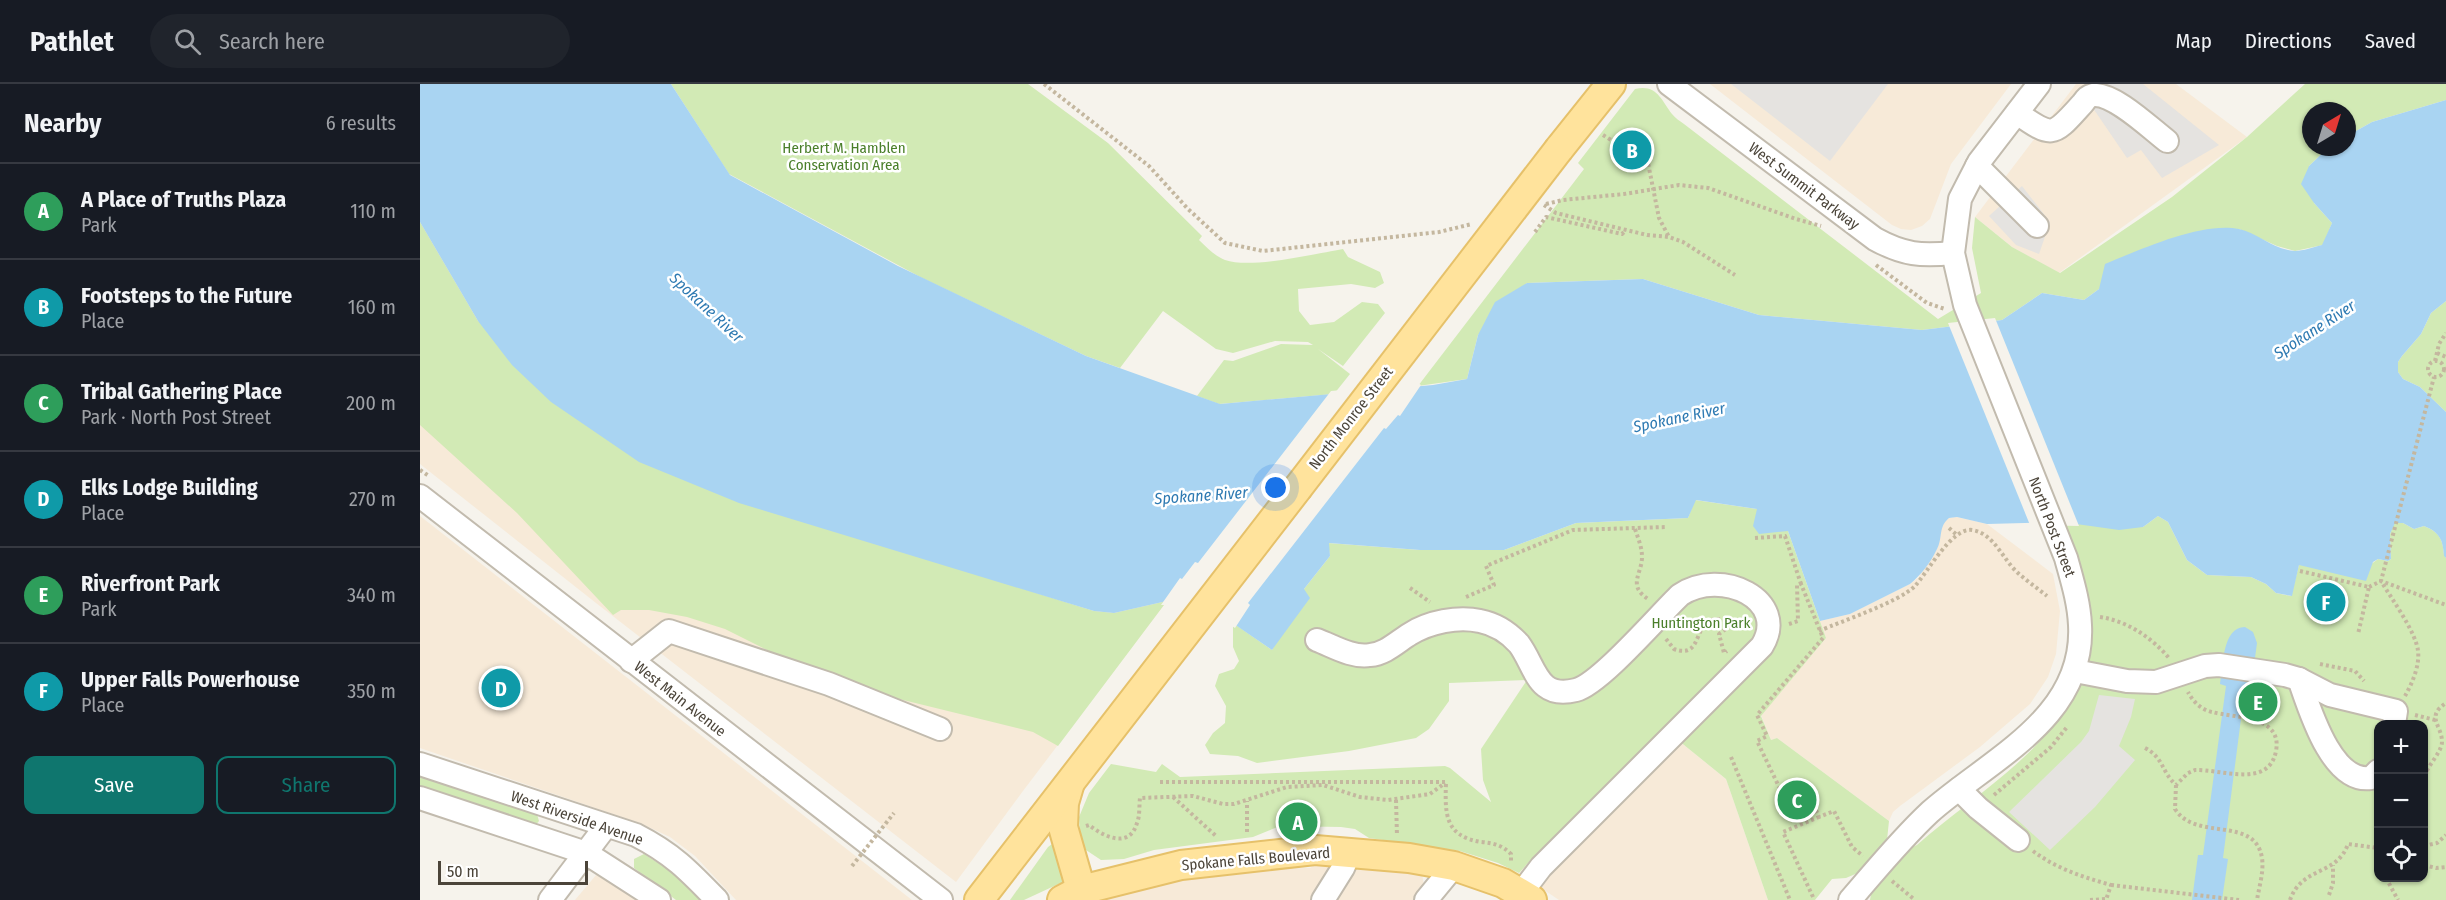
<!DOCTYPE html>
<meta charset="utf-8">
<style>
:root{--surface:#171b24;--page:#20242c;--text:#f1f3f6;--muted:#9ea1a6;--line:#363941;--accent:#0f766e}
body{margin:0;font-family:"Fira Sans Condensed",sans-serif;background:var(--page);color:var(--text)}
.controls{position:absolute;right:18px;bottom:18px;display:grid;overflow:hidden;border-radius:12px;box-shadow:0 2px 4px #0004}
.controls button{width:54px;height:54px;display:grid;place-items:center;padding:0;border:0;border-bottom:2px solid var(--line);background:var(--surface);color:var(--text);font:30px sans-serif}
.compass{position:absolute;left:1882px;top:18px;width:54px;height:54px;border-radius:50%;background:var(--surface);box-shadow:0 2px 4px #0004;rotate:38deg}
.scale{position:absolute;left:18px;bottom:15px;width:150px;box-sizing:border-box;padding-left:6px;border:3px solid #4b4439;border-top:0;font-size:16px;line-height:21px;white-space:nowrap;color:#4b4439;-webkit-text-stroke:4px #fff;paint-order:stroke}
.you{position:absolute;left:856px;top:404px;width:21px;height:21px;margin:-15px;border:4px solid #fff;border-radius:50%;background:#1a73e8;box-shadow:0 0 0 9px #1a73e833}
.badge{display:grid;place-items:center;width:39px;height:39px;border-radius:50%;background:var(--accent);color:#fff;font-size:20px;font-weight:700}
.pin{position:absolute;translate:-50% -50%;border:3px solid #fff;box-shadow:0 2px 6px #0006}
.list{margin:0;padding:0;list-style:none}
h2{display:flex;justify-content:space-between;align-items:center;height:78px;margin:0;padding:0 24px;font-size:26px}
h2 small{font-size:20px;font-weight:400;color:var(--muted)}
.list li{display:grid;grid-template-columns:39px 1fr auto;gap:18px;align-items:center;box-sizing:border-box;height:96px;padding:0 24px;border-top:2px solid var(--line)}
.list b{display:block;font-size:22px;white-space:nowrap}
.list p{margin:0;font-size:20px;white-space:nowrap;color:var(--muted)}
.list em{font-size:20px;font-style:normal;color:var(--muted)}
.actions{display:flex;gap:12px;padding:18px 24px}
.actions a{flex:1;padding:14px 0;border:2px solid var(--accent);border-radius:12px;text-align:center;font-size:21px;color:var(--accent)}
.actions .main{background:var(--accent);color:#fff}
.icon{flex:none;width:33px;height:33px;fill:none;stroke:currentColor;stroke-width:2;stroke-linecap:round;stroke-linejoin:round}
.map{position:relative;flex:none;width:2026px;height:816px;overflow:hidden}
header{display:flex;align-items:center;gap:36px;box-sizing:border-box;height:84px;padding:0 30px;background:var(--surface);border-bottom:2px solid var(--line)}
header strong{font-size:28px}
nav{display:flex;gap:33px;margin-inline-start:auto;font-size:21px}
.search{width:420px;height:54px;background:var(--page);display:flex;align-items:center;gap:15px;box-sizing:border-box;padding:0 21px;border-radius:33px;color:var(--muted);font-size:22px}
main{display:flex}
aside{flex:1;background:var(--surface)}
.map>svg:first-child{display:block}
</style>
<header>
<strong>Pathlet</strong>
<div class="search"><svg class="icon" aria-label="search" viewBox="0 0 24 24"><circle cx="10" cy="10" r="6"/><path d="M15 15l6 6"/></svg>Search here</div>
<nav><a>Map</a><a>Directions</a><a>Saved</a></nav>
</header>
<main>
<aside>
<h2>Nearby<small>6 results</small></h2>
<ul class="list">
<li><span class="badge" style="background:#2e9e5b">A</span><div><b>A Place of Truths Plaza</b><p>Park</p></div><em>110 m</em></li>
<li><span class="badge" style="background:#0f9aa8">B</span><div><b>Footsteps to the Future</b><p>Place</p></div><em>160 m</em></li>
<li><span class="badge" style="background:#2e9e5b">C</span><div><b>Tribal Gathering Place</b><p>Park · North Post Street</p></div><em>200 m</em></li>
<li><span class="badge" style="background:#0f9aa8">D</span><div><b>Elks Lodge Building</b><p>Place</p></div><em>270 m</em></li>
<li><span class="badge" style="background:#2e9e5b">E</span><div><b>Riverfront Park</b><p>Park</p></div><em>340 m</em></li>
<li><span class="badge" style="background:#0f9aa8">F</span><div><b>Upper Falls Powerhouse</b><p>Place</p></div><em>350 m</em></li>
</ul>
<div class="actions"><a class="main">Save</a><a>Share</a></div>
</aside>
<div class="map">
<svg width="2026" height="816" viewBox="0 0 2026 816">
<rect width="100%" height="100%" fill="#f6f3ec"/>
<g fill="#f7ead8">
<polygon points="1290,0 1591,0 1531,80 1510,135 1502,142 1491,146 1481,145 1472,141"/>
<polygon points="1656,0 1756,0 1827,53 1639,189 1592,163 1555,133"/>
<polygon points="0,138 520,600 674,527 747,517 603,707 536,798 176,519 0,380"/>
<polygon points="0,432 492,816 316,816 275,772 250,753 222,740 0,664"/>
<polygon points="1537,433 1567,440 1633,490 1640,527 1636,570 1628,593 1610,620 1560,663 1480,722 1473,728 1469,737 1357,654 1351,656 1341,631 1406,554 1400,537 1430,530 1490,500 1498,494 1518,463 1520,448 1524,437 1529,434"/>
<polygon points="1248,648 1306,695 1348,816 1139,816 1099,789 1115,771"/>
<polygon points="901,778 988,783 1002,790 1004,801 994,816 682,816 695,802 833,785 890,784"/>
<polygon points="177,790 183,791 221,816 155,816"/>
</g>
<g fill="#d2eab5" fill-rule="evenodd">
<path d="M251 0H608L688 59 782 152 779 156C787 164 795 172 805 176 831 185 894 170 923 165L928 173 960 188 964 199 955 204 931 200 878 205 879 227 890 241 914 238 942 218 958 220 965 229 923 282 898 265 930 290 914 310 799 320 777 312 804 276 813 277 861 260 893 261 888 258 855 257 813 269 796 265 743 227 700 284 666 272 502 194 309 90Z"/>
<path d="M1885 0H2026V16L1952 38 1927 52V27H1891V63H1909L1889 82 1894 119 1912 139 1903 161 1875 167 1857 162 1819 145 1679 205 1664 216 1622 209 1582 236 1502 246 1339 231 1223 195 1107 199 1058 251 1047 295 998 302 1164 85 1158 79 1215 5C1237 0 1241 16 1252 30 1255 34 1260 37 1264 40L1518 235 1561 209 1552 164 1555 133 1592 163 1640 189 1752 113 1827 53Z"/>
<polygon points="0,138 58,237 540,485 674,527 694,529 747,517 638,662 613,648 471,613 428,599 367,576 305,545 267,533 229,526 201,526 193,531 97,429 0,341"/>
<polygon points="2026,217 2026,328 2000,303 1983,295 1978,288 1978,278 1982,272 2001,250 2011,229"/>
<polygon points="1275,416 1337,425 1368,447 1406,554 1341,632 1351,656 1357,654 1469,737 1467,756 1440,788 1426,794 1412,795 1395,816 1348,816 1306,695 1248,648 1115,771 1099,789 1078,779 1040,767 949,754 935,745 921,743 860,742 833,753 734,766 704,775 681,776 666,766 660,754 659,733 669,709 691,680 736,688 742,680 760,693 1025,682 1030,684 1071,718 1063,696 1061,665 1107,596 1029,599 1029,617 1009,645 996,654 929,667 837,679 818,672 790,670 785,661 793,649 805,639 806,622 795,602 799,590 814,585 819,577 813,563 813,539 852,566 884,505 910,472 908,459 1000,466 1084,466 1156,439 1268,434"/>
<path d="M1738 432 1748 438 1767 476 1787 491 1831 493 1846 500 1856 509 1871 512 1879 481H1950L1958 475 1968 477 1971 475 1970 450 1974 439H1983L1994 445 2004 442C2019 448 2023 455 2024 471L2026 474V816H1450L1452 805 1486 766 1497 761C1574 693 1687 638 1669 516 1665 490 1652 463 1642 438L1723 443ZM1958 640H2004V794H1958Z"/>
<polygon points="0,687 116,727 119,737 115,742 0,706"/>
<polygon points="635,758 645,797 604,816 590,816 628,763"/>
<polygon points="224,770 249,786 284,816 256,816 214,784 214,775"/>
</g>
<g fill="#e5e3e0">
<polygon points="1311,0 1468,0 1410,77"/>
<polygon points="1674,0 1723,0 1799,61 1742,94 1721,66 1707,74 1662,8"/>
<polygon points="1602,102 1630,138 1619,170 1596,161 1569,132"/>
<polygon points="1679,611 1715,615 1711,633 1699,662 1715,676 1675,723 1630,766 1589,728 1661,658 1669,647"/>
</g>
<g fill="#a9d4f2">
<path d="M0 0H251L310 91 478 182 666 272 800 320 1013 301 1047 295 1058 251 1075 218 1107 199 1223 195 1339 231 1502 246 1582 236 1622 209 1664 216 1679 205 1685 180C1719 166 1782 137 1819 145 1838 149 1854 166 1875 167 1883 167 1894 163 1902 161L1912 139 1894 119 1881 100 1889 82 1909 63H1927V52L1952 38 2026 16V217L2011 229 2001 250 1982 272 1978 278V288L1983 295 2000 303 2026 328V474L2024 472C2023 455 2019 448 2004 442L1994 445 1983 439H1975L1970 450 1971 475 1968 477 1958 475 1953 478 1946 497 1879 481 1872 512 1856 509 1846 500 1831 493 1787 491 1767 476 1748 438 1738 432 1723 443 1699 446 1642 438 1567 440 1537 433 1529 434C1518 443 1523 454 1517 465 1511 478 1501 491 1490 500L1430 530 1400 537 1368 447 1339 450 1333 442 1337 425 1276 416 1268 434 1156 439 1084 466H1000L909 459 910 472 884 505 890 514 852 566 795 527 747 517 694 529 674 527 319 419 219 378 131 318 92 281 58 237 0 138Z"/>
<path d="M1825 543 1833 548 1837 559 1831 604H1825L1803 774 1808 775 1802 816H1772L1778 771H1783L1806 602 1800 600C1803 583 1802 543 1825 543Z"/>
</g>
<g fill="#f6f3ec">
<polygon points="1575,234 1659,442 1610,441 1528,239"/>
<polygon points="998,299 1001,301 980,332 978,331 966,345 964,344 828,519 830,521 815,544 794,530 761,521 741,521 760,494 762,495 775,478 778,479 911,307"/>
</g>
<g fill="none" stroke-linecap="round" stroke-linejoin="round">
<defs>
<g id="minor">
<path d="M1249 0 1455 155C1484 171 1501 172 1533 169"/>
<path d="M1597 29C1634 55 1633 52 1663 19 1666 15 1668 12 1673 11 1694 9 1730 44 1747 57"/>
<polyline points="1557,82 1617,142"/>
<polyline points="0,412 521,816"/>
<path d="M897 556C913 562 932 574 950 571 965 570 977 558 990 550 1009 538 1038 532 1060 537 1075 540 1089 549 1099 560 1116 583 1117 616 1156 606 1180 600 1239 531 1260 511 1301 483 1370 516 1342 562L1121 783 1102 808"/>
<polyline points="211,577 249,547 409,600 520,645"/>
<polyline points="1655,587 1707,597 1736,598 1785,582 1799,581 1865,591 1879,595 1910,611 1976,627 1974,640"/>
<path d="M1879 595C1889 623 1911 700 1951 694L1958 687"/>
<path d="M0 680 216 751C253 770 269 787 297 816"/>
<polyline points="1539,705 1558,724 1598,756"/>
<polyline points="0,714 166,769 239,816"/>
<polyline points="130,816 186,742"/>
<polyline points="903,816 923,784 930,768"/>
<polyline points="1006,816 1034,782"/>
<path d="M1430 816C1456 786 1481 755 1510 728 1570 675 1665 634 1660 541 1659 518 1652 496 1646 474L1545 221 1533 169 1540 115 1559 78 1619 0"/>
</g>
<g id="major">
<polyline points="1139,65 1191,0"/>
<polyline points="649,702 644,719 643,743 664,816"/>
<polyline points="559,816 877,405"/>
<polyline points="642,816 661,806 761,781 895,766 989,774 1034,782 1083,799 1112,816"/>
</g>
</defs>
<use href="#minor" stroke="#c2bbae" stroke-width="26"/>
<use href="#major" stroke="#e6c16a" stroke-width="32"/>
<g stroke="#c4b79f" stroke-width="4" stroke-dasharray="3 3" stroke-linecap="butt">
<polyline points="624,0 729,82 768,125 805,159 843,167 1019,148 1052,140"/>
<polyline points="1183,51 1228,79 1239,134 1249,153"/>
<polyline points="1126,120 1143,116 1204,110 1259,101 1288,104 1376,135 1401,142"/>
<polyline points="1124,121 1136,129 1227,151 1249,153 1263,158 1315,191"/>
<polyline points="1115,148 1126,133 1202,150 1206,146"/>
<polyline points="1456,181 1507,219 1525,225"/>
<polyline points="2017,269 2026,273"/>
<circle cx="2016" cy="285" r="8"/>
<polyline points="2015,277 2019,260 2026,249"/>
<polyline points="0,386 9,392"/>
<polyline points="1529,444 1537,451"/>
<path d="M1215 445C1218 454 1222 463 1222 473 1222 490 1207 501 1228 515"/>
<polyline points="1335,454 1365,452 1381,500"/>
<polyline points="1880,487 1949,503 1938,550"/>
<polyline points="1949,503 1961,497 2026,521"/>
<polyline points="990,504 1010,518"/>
<polyline points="1046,513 1074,501 1066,482 1153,446 1246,443"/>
<path d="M1680 533C1707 537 1731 553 1749 574"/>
<polyline points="1369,540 1378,537 1377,501 1381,500 1403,554 1337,631 1347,652 1337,657 1362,709 1384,700 1399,733 1414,727 1432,763 1443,772"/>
<path d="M1399 547C1422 537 1479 518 1495 502 1507 489 1532 443 1552 446 1574 449 1583 476 1598 489 1607 497 1617 504 1627 512"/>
<path d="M1246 555 1254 565C1287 577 1269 528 1305 536L1307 544 1299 550 1304 569 1307 567"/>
<polyline points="1900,580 1935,587 1944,597"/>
<path d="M1985 612C1992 600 2000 581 1998 567 1996 548 1971 514 1961 497L2014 293"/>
<polyline points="1995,631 2015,636"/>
<path d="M1725 664C1744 674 1741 687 1756 701L1768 689 1775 686C1801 685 1849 705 1856 667 1863 631 1813 634 1792 628 1782 626 1773 618 1768 608"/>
<polyline points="1311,673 1370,816"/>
<path d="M2004 692C2008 682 2022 667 2022 658 2022 641 2005 633 2026 619"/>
<path d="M740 698H1026C1025 729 1024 752 1061 758 1073 759 1082 761 1091 770V777"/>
<path d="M1756 701 1755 725C1776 758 1835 731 1842 774 1844 788 1839 803 1837 816"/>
<polyline points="1574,711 1631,663 1647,643"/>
<polyline points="753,713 796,752"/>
<polyline points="976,716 977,752"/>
<path d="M666 742 669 741C683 752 709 766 717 739 720 732 719 722 720 714L773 712 803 720H814L867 703 903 701 940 713 968 716 1010 710 1025 699"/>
<polyline points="827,748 827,717"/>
<polyline points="2004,762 2017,759 2026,751"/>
<path d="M1613 767C1637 785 1663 793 1691 801L1686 816"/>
<polyline points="2004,781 2016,784 2026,783"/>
<polyline points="1966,794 1978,816"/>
<polyline points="1472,797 1495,816"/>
<polyline points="1691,801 1819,816"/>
<polyline points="1909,811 1913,799 1913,781"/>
<polyline points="1393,813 1363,748 1399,733"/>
<polyline points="1670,816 1686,815"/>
<path d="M1870 816C1882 782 1917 792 1928 760L1958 764"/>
</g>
<use href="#minor" stroke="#fff" stroke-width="22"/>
<use href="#major" stroke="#ffe39c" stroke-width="28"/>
<defs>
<polyline id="major-bridge" points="877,405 1139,65"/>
</defs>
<use href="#major-bridge" stroke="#e6c16a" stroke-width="32" stroke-linecap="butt"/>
<polyline stroke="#c4b79f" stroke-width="4" stroke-dasharray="3 3" stroke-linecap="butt" points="432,782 474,729"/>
<use href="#major-bridge" stroke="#ffe39c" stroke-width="28"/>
</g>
<g text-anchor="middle" stroke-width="5" stroke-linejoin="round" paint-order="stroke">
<g font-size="15" fill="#4a7f2a" stroke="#fff">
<text x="424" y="69">Herbert M. Hamblen<tspan x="424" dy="17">Conservation Area</tspan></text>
<text x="1281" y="544">Huntington Park</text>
</g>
<g font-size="15" fill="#4b4439" stroke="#fff">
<text transform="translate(1384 102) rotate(37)" y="5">West Summit Parkway</text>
<text transform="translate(931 334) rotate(-52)" y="5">North Monroe Street</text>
<text transform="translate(1632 443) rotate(69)" y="5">North Post Street</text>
<text transform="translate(260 615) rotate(38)" y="5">West Main Avenue</text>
<text transform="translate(157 734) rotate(19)" y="5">West Riverside Avenue</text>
<text transform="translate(836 775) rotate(-5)" y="5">Spokane Falls Boulevard</text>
</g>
<g font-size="16" font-style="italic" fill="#2e7ab2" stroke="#fff">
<text transform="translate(287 223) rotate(43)" y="6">Spokane River</text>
<text transform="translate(1894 245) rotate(-33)" y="6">Spokane River</text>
<text transform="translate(1259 333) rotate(-12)" y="6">Spokane River</text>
<text transform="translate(781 411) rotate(-4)" y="6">Spokane River</text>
</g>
</g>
</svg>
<div class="controls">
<button>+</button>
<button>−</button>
<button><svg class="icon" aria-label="locate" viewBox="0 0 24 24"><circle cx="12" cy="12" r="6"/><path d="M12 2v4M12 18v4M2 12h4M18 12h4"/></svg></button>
</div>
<svg class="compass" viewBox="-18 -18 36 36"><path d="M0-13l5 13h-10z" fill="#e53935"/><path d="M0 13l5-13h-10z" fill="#9ea1a6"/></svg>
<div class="scale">50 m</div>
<div class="you"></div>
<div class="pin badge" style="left:878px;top:738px;background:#2e9e5b">A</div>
<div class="pin badge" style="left:1212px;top:66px;background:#0f9aa8">B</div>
<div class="pin badge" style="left:1377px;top:716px;background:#2e9e5b">C</div>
<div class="pin badge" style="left:81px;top:604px;background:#0f9aa8">D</div>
<div class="pin badge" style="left:1838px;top:618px;background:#2e9e5b">E</div>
<div class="pin badge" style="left:1906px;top:518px;background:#0f9aa8">F</div>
</div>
</main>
